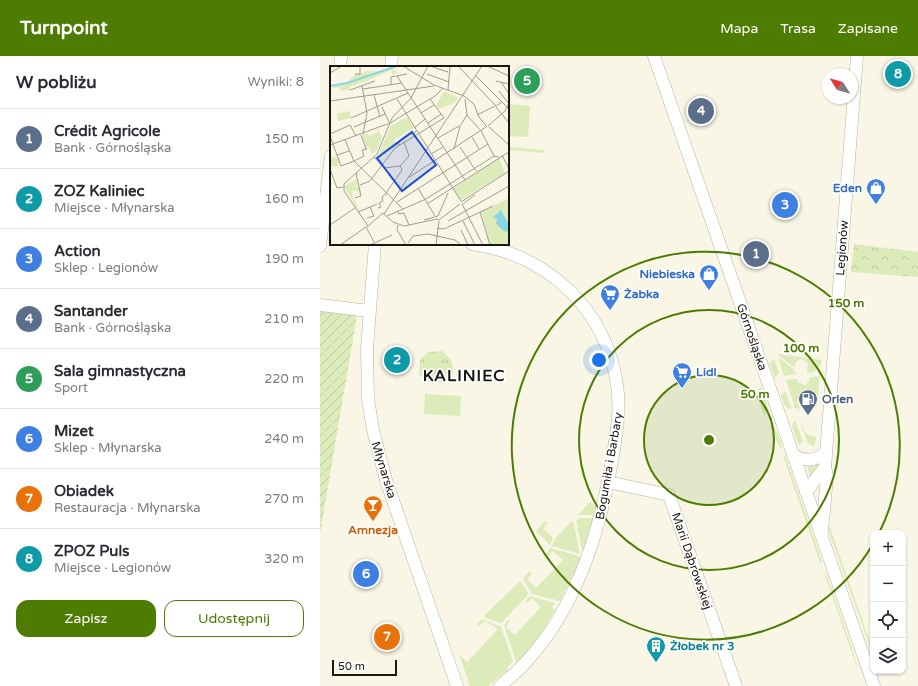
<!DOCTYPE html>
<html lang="pl">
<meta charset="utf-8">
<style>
:root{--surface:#fff;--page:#f7f7f7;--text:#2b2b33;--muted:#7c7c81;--line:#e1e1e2;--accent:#4e7c03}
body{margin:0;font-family:"Varela Round",sans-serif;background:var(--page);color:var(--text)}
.controls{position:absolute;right:12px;bottom:12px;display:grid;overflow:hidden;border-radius:8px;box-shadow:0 1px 3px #0004}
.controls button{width:36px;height:36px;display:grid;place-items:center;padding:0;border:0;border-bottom:1px solid var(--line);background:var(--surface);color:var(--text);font:20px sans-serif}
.compass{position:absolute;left:502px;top:12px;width:36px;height:36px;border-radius:50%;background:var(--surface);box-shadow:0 1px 3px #0004;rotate:307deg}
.scale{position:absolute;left:12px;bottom:10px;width:65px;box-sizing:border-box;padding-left:4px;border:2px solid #181711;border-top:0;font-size:11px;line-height:14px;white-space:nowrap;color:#181711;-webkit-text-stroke:3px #fff;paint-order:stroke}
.you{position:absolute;left:279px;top:304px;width:14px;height:14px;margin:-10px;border:3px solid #fff;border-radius:50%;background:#1a73e8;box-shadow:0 0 0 6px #1a73e833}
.badge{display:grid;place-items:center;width:26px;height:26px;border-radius:50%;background:var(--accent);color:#fff;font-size:13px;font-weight:700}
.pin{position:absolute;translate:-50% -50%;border:2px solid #fff;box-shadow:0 1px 4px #0006}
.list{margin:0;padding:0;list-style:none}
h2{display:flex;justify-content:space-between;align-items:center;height:52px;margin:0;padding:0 16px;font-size:17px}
h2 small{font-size:13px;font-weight:400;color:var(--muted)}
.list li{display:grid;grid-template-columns:26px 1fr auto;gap:12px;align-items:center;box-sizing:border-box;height:60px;padding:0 16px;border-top:1px solid var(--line)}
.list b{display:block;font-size:15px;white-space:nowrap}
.list p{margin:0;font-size:13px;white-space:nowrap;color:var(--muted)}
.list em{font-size:13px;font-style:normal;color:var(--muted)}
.actions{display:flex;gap:8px;padding:12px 16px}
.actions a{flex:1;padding:9px 0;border:1px solid var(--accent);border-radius:12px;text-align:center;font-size:14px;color:var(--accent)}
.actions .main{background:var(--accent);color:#fff}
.icon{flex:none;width:22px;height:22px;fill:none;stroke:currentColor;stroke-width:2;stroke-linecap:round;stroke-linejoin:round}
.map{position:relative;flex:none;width:598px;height:630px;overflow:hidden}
header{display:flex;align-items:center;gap:24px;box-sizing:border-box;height:56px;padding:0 20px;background:var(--accent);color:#fff}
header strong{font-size:19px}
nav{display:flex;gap:22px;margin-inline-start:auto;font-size:14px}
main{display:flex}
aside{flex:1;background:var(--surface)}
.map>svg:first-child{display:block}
</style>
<header>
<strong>Turnpoint</strong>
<nav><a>Mapa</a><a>Trasa</a><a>Zapisane</a></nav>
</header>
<main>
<aside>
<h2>W pobliżu<small>Wyniki: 8</small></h2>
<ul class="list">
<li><span class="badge" style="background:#5c6f8a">1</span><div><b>Crédit Agricole</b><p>Bank · Górnośląska</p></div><em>150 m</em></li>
<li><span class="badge" style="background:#0f9aa8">2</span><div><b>ZOZ Kaliniec</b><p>Miejsce · Młynarska</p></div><em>160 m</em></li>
<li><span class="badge" style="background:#3f7fe0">3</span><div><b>Action</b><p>Sklep · Legionów</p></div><em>190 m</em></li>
<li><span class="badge" style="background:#5c6f8a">4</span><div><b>Santander</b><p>Bank · Górnośląska</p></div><em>210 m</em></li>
<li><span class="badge" style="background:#2e9e5b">5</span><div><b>Sala gimnastyczna</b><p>Sport</p></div><em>220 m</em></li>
<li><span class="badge" style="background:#3f7fe0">6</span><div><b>Mizet</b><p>Sklep · Młynarska</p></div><em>240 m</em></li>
<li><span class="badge" style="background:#e8710a">7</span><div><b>Obiadek</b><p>Restauracja · Młynarska</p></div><em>270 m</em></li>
<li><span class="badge" style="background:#0f9aa8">8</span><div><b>ZPOZ Puls</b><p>Miejsce · Legionów</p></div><em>320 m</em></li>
</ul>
<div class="actions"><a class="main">Zapisz</a><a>Udostępnij</a></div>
</aside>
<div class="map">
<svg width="598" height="630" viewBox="0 0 598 630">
<defs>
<pattern id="forest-crowns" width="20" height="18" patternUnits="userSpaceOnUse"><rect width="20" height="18" fill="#ddebbb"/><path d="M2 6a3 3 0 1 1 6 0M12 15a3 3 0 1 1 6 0" fill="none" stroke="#bdc9a0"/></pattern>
<pattern id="park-tufts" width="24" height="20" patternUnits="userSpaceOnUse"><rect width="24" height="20" fill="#ddebbb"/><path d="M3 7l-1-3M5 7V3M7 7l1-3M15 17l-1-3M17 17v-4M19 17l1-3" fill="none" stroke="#bdc9a0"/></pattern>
<pattern id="garden-furrows" width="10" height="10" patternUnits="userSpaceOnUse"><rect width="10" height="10" fill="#ddebbb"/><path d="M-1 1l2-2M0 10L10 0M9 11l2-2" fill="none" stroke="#bdc9a0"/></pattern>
</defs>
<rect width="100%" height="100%" fill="#f9f6e6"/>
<g fill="#ddebbb">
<polygon points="188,48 210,50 208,81 188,80"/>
<polygon points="188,91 224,94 224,97 188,94"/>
<path d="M457 298 502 304 501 310 496 312 495 316 487 317 488 307C482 300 474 303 475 312Z"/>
<polygon points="458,301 472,312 477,318 464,320"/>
<polygon points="454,302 459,317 455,323 450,308"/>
<polygon points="500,320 497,349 495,351 493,342 477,345 480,353 475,352 466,324 477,323 479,327 485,329 489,325 490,321"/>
<path d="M441 331C444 340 452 353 444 360L436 336Z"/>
<path d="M465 335 472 353C464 353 463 345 461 339Z"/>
<polygon points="105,338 141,340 140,360 104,358"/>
<path d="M479 363C485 373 482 379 496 381L495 388 494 390 488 388Z"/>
<polygon points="475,364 483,385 481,388 479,389 472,370"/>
<path d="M449 370C458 370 460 386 463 394L460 392Z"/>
<polygon points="465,399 502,505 501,509 463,400"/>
<polygon points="500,407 498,413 490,422 487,409"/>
<polygon points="270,446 276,450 274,459 258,459"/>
<polygon points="259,462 274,462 263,498 256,465"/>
<polygon points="253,464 260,498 232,490 235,483"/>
<polygon points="225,465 228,467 223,472 233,482 230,489 216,475"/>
<polygon points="508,466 553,595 553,599 510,479"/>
<polygon points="231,492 262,501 240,545 212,538 203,523 210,515 212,518 207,523 216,532 243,504 233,495 229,500 226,498"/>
<polygon points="504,517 507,520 533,595 538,614"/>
<polygon points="200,525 209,538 181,567 165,562 165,559"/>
<polygon points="210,540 235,547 232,552 235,554 220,579 197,608 184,569 188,564 190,565 186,571 195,579 221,551 212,542 207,547 205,545"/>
<polygon points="162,563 181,571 193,605 187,612 189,614 168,630 150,630 139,598 147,606 178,573 165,565 159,570 157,568"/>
</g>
<polygon fill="url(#forest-crowns)" points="534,188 598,196 598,221 531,216"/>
<path fill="url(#park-tufts)" d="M122 295C132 303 132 304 133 316L124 326 110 327 99 319 100 304 108 296Z"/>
<polygon fill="url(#garden-furrows)" points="0,254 37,259 0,478"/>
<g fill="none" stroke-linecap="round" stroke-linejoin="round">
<defs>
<g id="minor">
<polyline points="334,0 554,630"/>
<polyline points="20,11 21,0"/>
<polyline points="71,11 72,0"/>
<polyline points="55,188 47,293 48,343 53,374 66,424 137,630"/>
<path d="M152 188C228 199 286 253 297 329 301 355 296 380 292 405 278 487 249 576 180 630"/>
<polyline points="0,190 11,100"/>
<polyline points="0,249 49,255"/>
<path d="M473 399C486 406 496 405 506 396"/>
<polyline points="288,426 349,439 416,630"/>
<polyline points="486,436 505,411"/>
<polyline points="502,476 507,420 505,411 537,0"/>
</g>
</defs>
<use href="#minor" stroke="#b6b4a4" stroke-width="13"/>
<use href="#minor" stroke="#fff" stroke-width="12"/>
</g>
<circle cx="389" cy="384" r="65" fill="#4e7c03" fill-opacity=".12"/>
<g fill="none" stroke="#4e7c03" stroke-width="2">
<circle cx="389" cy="384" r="65"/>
<circle cx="389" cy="384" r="130"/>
<path d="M553 488A194 194 0 1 1 559 477"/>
</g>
<defs>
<symbol id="shop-pin" viewBox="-11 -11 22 30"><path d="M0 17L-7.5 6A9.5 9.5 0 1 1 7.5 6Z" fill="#3f7fe0" stroke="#fff"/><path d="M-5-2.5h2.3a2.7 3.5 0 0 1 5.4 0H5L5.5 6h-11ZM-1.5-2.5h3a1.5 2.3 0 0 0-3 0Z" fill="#fff"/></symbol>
<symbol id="supermarket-pin" viewBox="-11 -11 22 30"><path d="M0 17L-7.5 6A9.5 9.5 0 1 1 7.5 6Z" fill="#3f7fe0" stroke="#fff"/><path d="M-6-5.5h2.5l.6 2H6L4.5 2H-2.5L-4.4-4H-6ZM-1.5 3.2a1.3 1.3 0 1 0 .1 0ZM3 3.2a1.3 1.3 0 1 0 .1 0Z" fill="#fff"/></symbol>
<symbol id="fuel-pin" viewBox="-11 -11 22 30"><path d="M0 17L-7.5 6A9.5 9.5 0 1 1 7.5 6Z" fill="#5c6f8a" stroke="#fff"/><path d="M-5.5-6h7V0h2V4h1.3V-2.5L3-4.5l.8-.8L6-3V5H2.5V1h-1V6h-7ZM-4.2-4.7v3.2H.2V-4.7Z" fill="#fff"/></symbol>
<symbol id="bar-pin" viewBox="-11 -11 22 30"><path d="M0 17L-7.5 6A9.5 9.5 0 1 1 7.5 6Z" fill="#e8710a" stroke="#fff"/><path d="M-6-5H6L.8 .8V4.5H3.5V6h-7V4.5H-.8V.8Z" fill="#fff"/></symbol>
<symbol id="building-pin" viewBox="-11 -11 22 30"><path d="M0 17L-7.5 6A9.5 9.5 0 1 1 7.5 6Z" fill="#0f9aa8" stroke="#fff"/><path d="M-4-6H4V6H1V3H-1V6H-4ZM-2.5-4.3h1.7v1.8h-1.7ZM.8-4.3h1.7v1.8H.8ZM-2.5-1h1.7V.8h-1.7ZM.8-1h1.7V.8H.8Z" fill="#fff"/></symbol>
</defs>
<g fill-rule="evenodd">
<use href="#shop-pin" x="545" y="121" width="22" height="30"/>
<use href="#shop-pin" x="378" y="207" width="22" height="30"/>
<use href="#supermarket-pin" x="279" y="227" width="22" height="30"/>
<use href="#supermarket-pin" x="351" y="305" width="22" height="30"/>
<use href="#fuel-pin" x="477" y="332" width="22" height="30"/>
<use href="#bar-pin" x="42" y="438" width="22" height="30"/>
<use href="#building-pin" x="325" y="579" width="22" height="30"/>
</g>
<g text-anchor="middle" stroke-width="3.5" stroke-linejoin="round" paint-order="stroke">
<g font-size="12" font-weight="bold" fill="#366cbe" stroke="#fff" text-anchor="end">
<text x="542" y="136">Eden</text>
<text x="375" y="222">Niebieska</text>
<text x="304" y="242" text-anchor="start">Żabka</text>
<text x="376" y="320" text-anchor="start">Lidl</text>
</g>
<g font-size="12" fill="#181711" stroke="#fff">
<text transform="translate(522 192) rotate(-86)" y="4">Legionów</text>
<text transform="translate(432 281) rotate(71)" y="4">Górnośląska</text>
<text transform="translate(289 410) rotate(-80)" y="4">Bogumiła i Barbary</text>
<text transform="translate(64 414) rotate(73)" y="4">Młynarska</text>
<text transform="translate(372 505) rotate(71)" y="4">Marii Dąbrowskiej</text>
</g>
<g font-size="12" font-weight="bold" fill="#4e5e75" stroke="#fff" text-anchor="start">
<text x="502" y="347">Orlen</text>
</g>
<g font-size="12" font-weight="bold" fill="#c56008" stroke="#fff">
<text x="53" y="478">Amnezja</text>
</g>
<g font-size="12" font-weight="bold" fill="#0d838f" stroke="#fff" text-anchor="start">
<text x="350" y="594">Żłobek nr 3</text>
</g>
<g font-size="16" font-weight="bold" letter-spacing="1" fill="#181711" stroke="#fff">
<text x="144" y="325">KALINIEC</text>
</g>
</g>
<g transform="translate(10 10)">
<rect width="179" height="179" fill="#f9f6e6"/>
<path d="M41 4 39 10 10 19V21L4 22 0 20 18 16 24 9ZM27 113 28 114 23 117 28 116V118L22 121 29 120 30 131 27 124 22 125 23 132 19 126 26 136 28 145 14 120ZM179 132V179H160L151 146Z" fill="#ddebbb"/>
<path d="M67 0 62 3 68 6 62 9 61 4 37 15 35 10H39L42 5 50 6Z" fill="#ddebbb"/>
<path d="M114 25 129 32 124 37 109 43 106 40ZM-1 96a5 5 0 1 1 10 0a5 5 0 1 1-10 0Z" fill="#ddebbb"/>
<path d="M35 9 37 15 19 21 20 24 11 25 10 19ZM169 92 175 107 131 134 123 123Z" fill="#ddebbb"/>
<path d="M20 45 21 52 8 55 7 48ZM77 51 84 62 64 74 69 79 48 89 62 57 63 59ZM48 63 52 71 47 84 41 88 39 81 36 82 32 69 37 67 39 70 47 67Z" fill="#ddebbb"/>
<path d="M171 144 179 159V164L175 166 166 158 167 152H162Z" fill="#89d6e7"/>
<path fill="none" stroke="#89d6e7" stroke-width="2" d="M0 20 17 17 67 0"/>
<path fill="none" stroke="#9f9d91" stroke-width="1" d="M73 0 104 19 134 30 144 38 149 51 157 61M100 0 118 6M128 0 166 40 172 36M157 0 179 10M0 7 12 0M25 8H30V0M97 8 119 16M145 9 179 43M67 10 135 114M166 15 179 18M171 16 179 28M61 19V11L77 8M32 20 37 47 33 68M33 23 72 17M20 24 45 15M118 24 120 0M169 25 179 38M44 29 50 51M67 33 131 135M100 33 114 52M135 33 137 49M0 35 104 20M52 41 59 56M166 41 179 57M91 47 104 39M137 49 151 65 164 90 169 91M147 49 165 40M21 52 78 27M98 57 111 48M158 60 175 45 179 37M24 61 55 48M159 61 179 79M84 62 95 53M0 68 20 59 26 70M31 69 36 83M0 70 11 100 24 95M142 71 149 83M108 72 129 60M15 74 24 95 73 143M0 79 60 57 105 30 113 22M69 79 68 76 86 65M130 81 146 105M124 83 130 60 137 49M101 88 113 81M7 89 19 85M172 89 179 103M44 91 54 102 70 100 79 90 74 76M24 95 34 90 32 84 37 83M0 103 7 122 13 121M78 112 156 61M30 119 40 115 65 82 114 52M88 122 105 150M56 127 72 104 70 100M25 132 31 130 26 107M67 136 158 78M131 136 179 105M97 138 179 86M132 138 153 179M133 138 145 129M48 142 51 141 49 137 53 135 52 131 57 127M68 145 69 148 74 147 79 159M28 146 47 138M150 146 160 179M54 148 152 0M57 150 96 133 164 90M108 150 118 127M37 152 44 150 40 141M107 153 109 154 130 138M94 154 108 150M118 155 179 120M133 155 145 179M0 159 25 142M68 159 67 164 76 179M38 160 14 125V118L47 88 62 52 81 32 98 0M37 161 53 147 63 156 74 160 107 153M107 162 114 163 163 140M131 164 138 179M78 177 83 170 98 168 125 174 131 179M10 179 36 161 44 176M40 179 62 169M106 179 109 155"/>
<path fill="#1d4ed8" fill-opacity="0.15" stroke="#1d4ed8" stroke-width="2" d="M82 66 106 99 72 125 47 92Z"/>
<rect width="179" height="179" fill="none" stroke="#181711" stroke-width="2"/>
</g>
<circle cx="389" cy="384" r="6" fill="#4e7c03" stroke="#fff" stroke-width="2"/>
<g font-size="12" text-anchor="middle" font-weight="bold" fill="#4e7c03" stroke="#fff" stroke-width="3.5" stroke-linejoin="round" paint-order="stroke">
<text x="526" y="251">150 m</text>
<text x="481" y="296">100 m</text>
<text x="435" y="342">50 m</text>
</g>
</svg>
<div class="controls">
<button>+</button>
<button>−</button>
<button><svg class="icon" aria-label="locate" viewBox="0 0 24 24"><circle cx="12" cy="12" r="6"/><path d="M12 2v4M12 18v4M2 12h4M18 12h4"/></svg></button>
<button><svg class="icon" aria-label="layers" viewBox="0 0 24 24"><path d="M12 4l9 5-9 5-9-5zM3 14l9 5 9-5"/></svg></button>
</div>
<svg class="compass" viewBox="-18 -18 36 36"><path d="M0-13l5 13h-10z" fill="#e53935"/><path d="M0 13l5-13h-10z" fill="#7c7c81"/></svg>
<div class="scale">50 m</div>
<div class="you"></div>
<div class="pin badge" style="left:436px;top:198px;background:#5c6f8a">1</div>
<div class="pin badge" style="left:77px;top:304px;background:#0f9aa8">2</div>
<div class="pin badge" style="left:465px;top:149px;background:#3f7fe0">3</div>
<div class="pin badge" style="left:381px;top:55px;background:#5c6f8a">4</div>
<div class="pin badge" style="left:207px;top:25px;background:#2e9e5b">5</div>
<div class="pin badge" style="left:46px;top:518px;background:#3f7fe0">6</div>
<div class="pin badge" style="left:67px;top:581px;background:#e8710a">7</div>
<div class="pin badge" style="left:578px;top:18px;background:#0f9aa8">8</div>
</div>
</main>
